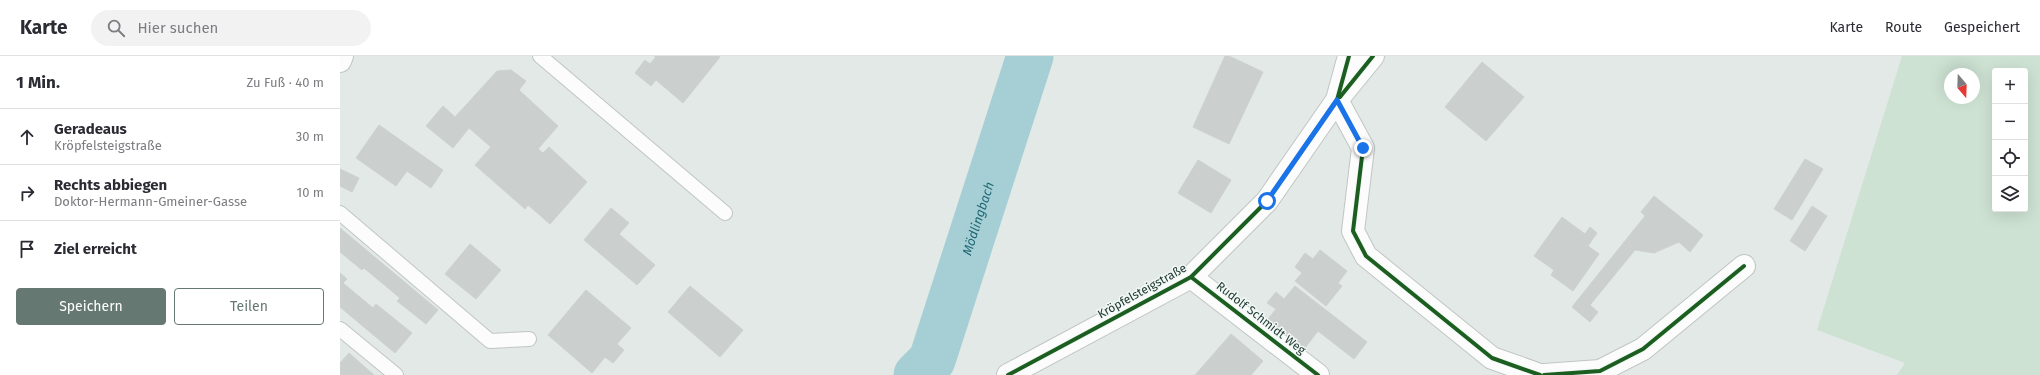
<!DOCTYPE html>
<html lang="de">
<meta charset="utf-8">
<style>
:root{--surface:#fff;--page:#f2f2f3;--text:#2b2b33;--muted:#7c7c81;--line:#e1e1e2;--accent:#667872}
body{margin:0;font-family:"Fira Sans",sans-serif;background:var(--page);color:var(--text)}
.controls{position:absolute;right:12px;top:12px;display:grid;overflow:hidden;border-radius:4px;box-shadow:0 4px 16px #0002}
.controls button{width:36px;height:36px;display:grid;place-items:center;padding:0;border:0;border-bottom:1px solid var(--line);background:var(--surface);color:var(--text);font:20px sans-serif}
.compass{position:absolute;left:1604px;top:12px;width:36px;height:36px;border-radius:50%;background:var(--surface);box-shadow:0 4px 16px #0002;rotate:161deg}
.stop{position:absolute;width:12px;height:12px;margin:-9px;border:3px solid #1a73e8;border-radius:50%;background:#fff}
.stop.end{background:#1a73e8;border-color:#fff;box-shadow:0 1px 4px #0008}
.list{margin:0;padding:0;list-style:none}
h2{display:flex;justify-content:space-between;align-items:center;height:52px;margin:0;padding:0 16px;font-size:17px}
h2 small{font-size:13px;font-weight:400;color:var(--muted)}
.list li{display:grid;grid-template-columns:26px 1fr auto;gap:12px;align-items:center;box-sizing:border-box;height:56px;padding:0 16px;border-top:1px solid var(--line)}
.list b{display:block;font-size:15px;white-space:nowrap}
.list p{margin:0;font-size:13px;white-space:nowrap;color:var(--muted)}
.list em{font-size:13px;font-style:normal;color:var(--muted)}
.actions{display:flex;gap:8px;padding:12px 16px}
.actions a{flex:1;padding:9px 0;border:1px solid var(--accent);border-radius:4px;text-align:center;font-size:14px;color:var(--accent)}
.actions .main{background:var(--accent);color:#fff}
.icon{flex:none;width:22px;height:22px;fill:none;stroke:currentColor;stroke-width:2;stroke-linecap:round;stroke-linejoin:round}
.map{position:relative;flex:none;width:1700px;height:319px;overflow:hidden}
header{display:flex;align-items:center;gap:24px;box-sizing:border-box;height:56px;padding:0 20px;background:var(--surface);border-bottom:1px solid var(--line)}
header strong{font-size:19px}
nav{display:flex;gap:22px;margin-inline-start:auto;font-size:14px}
.search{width:280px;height:36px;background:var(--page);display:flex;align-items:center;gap:10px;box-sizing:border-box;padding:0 14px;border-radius:22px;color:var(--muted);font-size:15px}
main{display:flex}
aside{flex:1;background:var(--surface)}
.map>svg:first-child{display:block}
</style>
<header>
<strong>Karte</strong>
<div class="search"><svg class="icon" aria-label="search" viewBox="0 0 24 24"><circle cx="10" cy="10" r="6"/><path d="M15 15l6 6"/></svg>Hier suchen</div>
<nav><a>Karte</a><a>Route</a><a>Gespeichert</a></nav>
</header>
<main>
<aside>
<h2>1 Min.<small>Zu Fuß · 40 m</small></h2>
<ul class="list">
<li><svg class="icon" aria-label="ahead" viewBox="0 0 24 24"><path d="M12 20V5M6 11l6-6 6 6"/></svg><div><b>Geradeaus</b><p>Kröpfelsteigstraße</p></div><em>30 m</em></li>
<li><svg class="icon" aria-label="right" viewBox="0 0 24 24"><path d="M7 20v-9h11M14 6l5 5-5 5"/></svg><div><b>Rechts abbiegen</b><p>Doktor-Hermann-Gmeiner-Gasse</p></div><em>10 m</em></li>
<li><svg class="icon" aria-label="arrive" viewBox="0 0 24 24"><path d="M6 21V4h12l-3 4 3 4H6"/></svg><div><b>Ziel erreicht</b></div></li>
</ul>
<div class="actions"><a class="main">Speichern</a><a>Teilen</a></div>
</aside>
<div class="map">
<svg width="1700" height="319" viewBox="0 0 1700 319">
<rect width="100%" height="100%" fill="#e3e9e6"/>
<path fill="#cde2d3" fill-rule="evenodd" d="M1562 0H1700V319H1557L1565 307 1477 274ZM1655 15H1685V153H1655ZM1610 18H1634V42H1610Z"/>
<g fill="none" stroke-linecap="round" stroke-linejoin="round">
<path stroke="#a5cfd5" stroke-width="47" id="s1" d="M577 319 592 304 690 0"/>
</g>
<g fill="#cbd0ce" stroke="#ccd2cf">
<polygon points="314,0 379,0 380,1 343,47 316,24 311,30 295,17 305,4 310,8 316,1"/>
<polygon points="885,0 889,0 923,16 889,88 853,71"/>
<polygon points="1142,6 1184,41 1146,85 1105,51"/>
<polygon points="171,14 186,25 179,34 218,70 198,93 203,97 209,91 247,126 210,168 188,149 185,153 135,109 151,91 129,72 113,92 86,70 103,50 115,61 157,15"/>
<polygon points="39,69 103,114 91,132 67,115 56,130 16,102"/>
<polygon points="1465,103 1483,113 1452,164 1434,153"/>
<polygon points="858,104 891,124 871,157 838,137"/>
<polygon points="0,113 19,122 12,136 0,130"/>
<polygon points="1314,140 1363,179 1350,196 1339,186 1314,197 1295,194 1250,249 1258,256 1250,266 1232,251 1305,160 1301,156"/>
<polygon points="1472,150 1487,160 1465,195 1450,185"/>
<polygon points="271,152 289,167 279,178 315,209 297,229 244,184"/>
<polygon points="1222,161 1245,178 1250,171 1257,177 1248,190 1259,198 1233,235 1211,219 1214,214 1194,200"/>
<polygon points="0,172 98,254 86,268 57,245 60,242 24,212 22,214 0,196"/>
<polygon points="130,188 161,214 136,243 105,218"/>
<polygon points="980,194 1007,215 998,227 1002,230 986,250 955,225 962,217 955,211 965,197 973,203"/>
<polygon points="0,217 7,223 3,227 33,252 36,248 72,277 55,297 0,251"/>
<polygon points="350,230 403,274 380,301 328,256"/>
<polygon points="955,230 1027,286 1014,303 978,275 962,296 925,267 936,253 927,247 936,236 944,243"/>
<polygon points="246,234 291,272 277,288 284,294 273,307 265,301 252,317 208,279"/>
<polygon points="891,278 923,305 911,319 855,319"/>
<polygon points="9,297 34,319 0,319 0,307"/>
</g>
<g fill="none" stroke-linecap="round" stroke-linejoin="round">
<defs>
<g id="lane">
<polyline points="200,0 385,157"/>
<polyline points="0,157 150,285 189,283"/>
<polyline points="0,273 56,319"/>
</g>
<g id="street">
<polyline points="1002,38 1033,0"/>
<polyline points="997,44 1023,92 1013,175 1026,200 1152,302 1200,319"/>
<polyline points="851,221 978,319"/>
<polyline points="668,319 851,221 927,145 997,44 1009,0"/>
<polyline points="1204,319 1260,315 1303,293 1404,210"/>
</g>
<polyline id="secondary" points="0,5 2,0"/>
</defs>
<use href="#lane" stroke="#c0c6c3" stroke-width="16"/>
<use href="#street" stroke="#c0c6c3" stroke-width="24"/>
<use href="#secondary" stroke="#bfc7c4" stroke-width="24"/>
<use href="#lane" stroke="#fbfcfb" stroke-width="14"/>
<use href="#street" stroke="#fbfcfb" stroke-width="22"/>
<use href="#secondary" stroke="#fbfcfb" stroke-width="22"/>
<defs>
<g id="cycleway">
<polyline points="1000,41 1033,0"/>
<polyline points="997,44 1023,92 1013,175 1026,200 1152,302 1200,319"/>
<polyline points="851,221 978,319"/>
<polyline points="668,319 851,221 927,145 997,44 1009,0"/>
<polyline points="1204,319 1260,315 1303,293 1404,210"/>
</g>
</defs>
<use href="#cycleway" stroke="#f2f8f5" stroke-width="6"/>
<use href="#cycleway" stroke="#1b5e20" stroke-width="4"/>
</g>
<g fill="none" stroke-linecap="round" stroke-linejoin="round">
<polyline stroke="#1a73e8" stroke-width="5" points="927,145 997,44 1023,92"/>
</g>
<g text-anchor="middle" stroke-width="3" stroke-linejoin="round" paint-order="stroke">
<g font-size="12" fill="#223b34" stroke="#f2f8f5">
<text transform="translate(802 235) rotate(-29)" y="4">Kröpfelsteigstraße</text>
<text transform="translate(921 262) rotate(38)" y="4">Rudolf Schmidt Weg</text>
</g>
<g font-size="13" font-style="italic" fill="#1f6775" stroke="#f2f8f5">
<text dy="5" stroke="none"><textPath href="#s1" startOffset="170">Mödlingbach</textPath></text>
</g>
</g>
</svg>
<div class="controls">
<button>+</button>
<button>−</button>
<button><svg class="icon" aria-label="locate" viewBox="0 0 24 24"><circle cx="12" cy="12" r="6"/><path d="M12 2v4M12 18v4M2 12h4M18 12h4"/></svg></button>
<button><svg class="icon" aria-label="layers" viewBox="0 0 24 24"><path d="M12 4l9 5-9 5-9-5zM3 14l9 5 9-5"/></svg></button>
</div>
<svg class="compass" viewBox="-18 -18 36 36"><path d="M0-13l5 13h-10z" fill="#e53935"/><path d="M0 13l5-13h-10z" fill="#7c7c81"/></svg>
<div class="stop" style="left:927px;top:145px"></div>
<div class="stop end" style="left:1023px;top:92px"></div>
</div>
</main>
